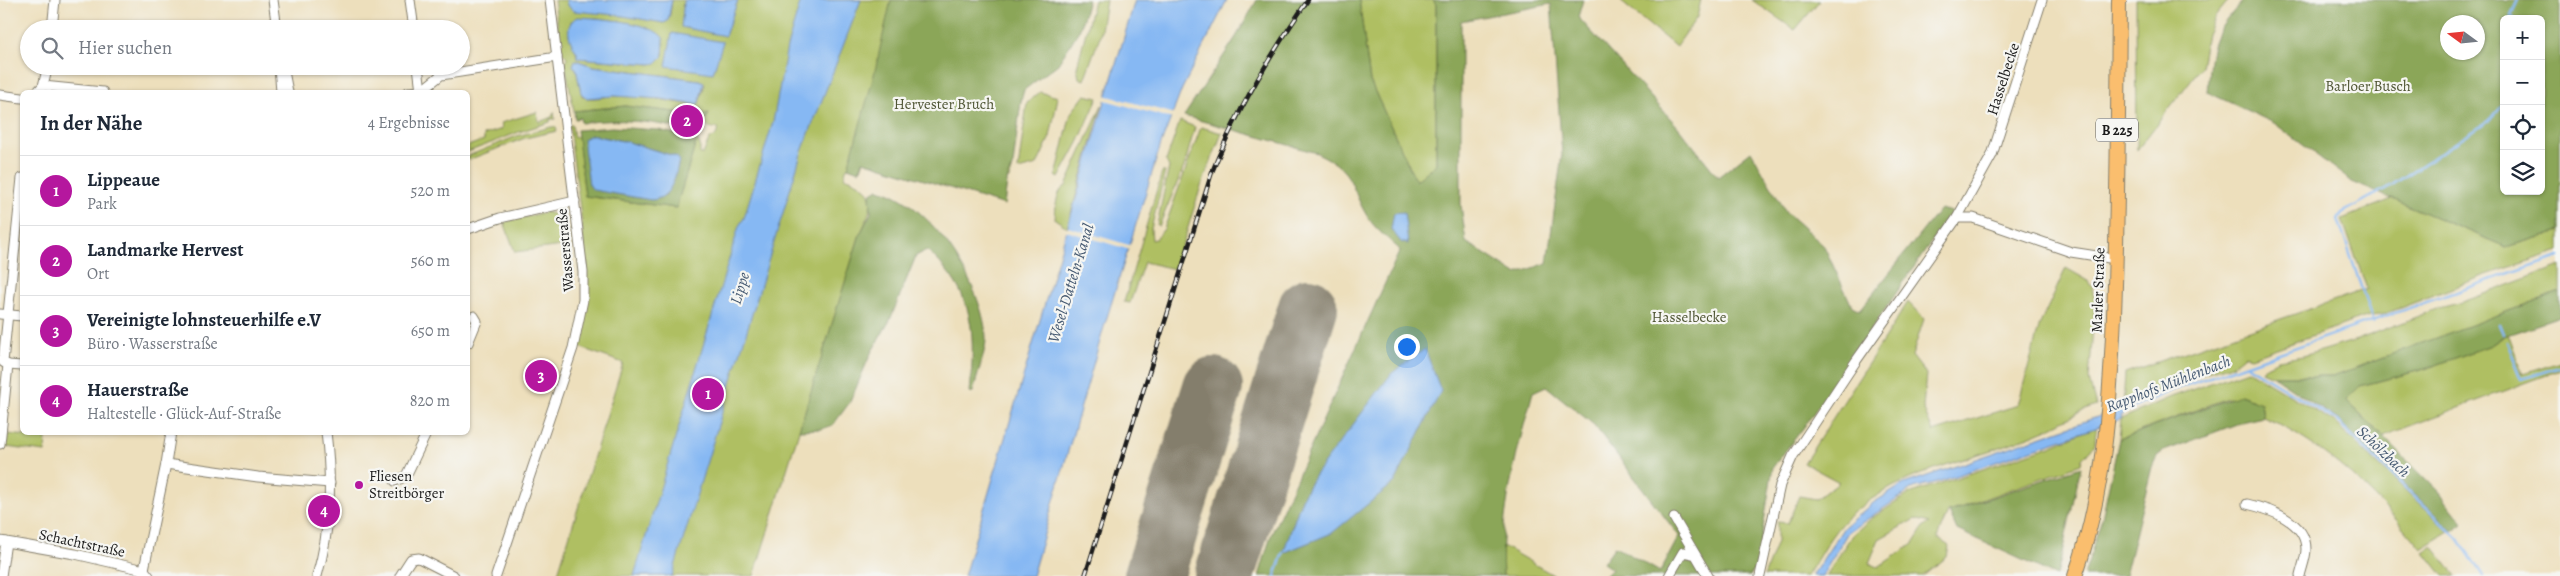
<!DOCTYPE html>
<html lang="de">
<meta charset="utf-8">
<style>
:root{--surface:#fff;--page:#f6f6f7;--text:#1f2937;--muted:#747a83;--line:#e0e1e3;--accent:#b5179e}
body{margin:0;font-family:Alegreya,serif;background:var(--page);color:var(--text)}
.controls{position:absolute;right:15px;top:15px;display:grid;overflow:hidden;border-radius:8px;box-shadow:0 1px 4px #0004}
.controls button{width:45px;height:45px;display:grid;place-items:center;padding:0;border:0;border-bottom:1px solid var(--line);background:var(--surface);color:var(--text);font:25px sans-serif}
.compass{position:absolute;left:2440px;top:15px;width:45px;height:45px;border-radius:50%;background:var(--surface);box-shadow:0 1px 4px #0004;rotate:285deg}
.you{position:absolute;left:1406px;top:346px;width:18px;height:18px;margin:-12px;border:4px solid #fff;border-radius:50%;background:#1a73e8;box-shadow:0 0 0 8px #1a73e833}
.badge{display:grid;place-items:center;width:32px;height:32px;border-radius:50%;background:var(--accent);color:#fff;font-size:16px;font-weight:700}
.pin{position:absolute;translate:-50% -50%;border:2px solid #fff;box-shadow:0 1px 5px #0006}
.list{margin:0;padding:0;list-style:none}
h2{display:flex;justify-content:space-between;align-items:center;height:65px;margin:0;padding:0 20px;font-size:21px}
h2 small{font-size:16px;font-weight:400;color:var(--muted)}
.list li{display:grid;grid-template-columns:32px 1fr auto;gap:15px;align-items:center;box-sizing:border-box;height:70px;padding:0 20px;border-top:1px solid var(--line)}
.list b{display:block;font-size:19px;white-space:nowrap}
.list p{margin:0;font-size:16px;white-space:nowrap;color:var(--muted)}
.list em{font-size:16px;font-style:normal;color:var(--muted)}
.icon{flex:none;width:28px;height:28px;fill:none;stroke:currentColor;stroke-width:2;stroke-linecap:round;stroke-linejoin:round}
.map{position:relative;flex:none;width:2560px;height:576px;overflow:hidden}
.search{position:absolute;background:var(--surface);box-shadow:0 1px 4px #0004;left:20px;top:20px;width:450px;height:55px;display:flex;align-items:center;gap:12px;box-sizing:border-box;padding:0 18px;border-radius:28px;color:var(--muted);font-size:19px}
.panel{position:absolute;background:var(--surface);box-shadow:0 1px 4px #0004;left:20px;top:90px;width:450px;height:345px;border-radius:8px}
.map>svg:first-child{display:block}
</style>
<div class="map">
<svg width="2560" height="576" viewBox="0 0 2560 576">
<rect width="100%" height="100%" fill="#f6f6f2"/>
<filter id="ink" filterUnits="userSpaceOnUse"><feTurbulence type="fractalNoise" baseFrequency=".02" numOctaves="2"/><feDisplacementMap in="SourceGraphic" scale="10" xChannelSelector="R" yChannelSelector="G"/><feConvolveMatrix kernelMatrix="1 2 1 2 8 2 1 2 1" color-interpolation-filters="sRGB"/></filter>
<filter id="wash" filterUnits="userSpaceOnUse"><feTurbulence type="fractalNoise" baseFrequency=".0096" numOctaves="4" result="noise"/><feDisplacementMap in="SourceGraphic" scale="20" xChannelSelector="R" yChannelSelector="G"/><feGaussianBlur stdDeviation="1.12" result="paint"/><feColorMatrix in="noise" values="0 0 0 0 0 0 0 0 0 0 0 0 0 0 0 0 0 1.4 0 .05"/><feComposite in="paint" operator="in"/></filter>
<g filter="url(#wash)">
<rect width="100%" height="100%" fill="#eddfbc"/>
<g fill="#afbf62" stroke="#666e3f" fill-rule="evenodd">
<path d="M554 0H566L567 5 664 23 670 15 672 0H684L682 6 725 36 738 0H1082L1023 84 1011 171 1009 179 1000 186 864 160 861 169 847 167 844 177C879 188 874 206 860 234L754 576H557L623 363 584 349 578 345C595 271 577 198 569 125H572L574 137 578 136 585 196 676 208 697 139 700 145V154H703L710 138 715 137 719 128H710L704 123 709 113 699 115 625 106 574 111 565 63 567 57 561 51ZM597 18 633 24 664 39 663 56 651 64 577 58C576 43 567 39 571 21ZM576 60 593 66 699 80 705 84 699 103 696 105C668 102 641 95 613 96 604 96 590 101 582 96L576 68 573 66Z"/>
<polygon points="1094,0 1106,0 1100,36 1084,80 1079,78 1077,67"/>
<polygon points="1359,0 1433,0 1436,5 1436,165 1416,181 1370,81"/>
<polygon points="1619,0 1701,0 1697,17 1676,47"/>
<polygon points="1752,0 1820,0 1795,30"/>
<polygon points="2136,0 2229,0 2215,17 2207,34 2201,67 2137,150"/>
<polygon points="1040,92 1058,97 1050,137 1037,165 1018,170 1027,103"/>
<polygon points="1085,95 1098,98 1078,143 1059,178 1056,176 1071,113"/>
<path d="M1102 105 1067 227 1055 219C1056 208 1055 191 1066 186Z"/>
<polygon points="537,112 539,122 552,117 554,112 555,119 550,119 550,122 519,132 468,152 468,146 484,140 484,135 502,129 501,123"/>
<polygon points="1180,121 1195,127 1184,167 1159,226 1157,225 1169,167 1166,161"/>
<polygon points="551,127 556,127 557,131 525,138 468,160 468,156 517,136"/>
<polygon points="1201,127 1222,133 1200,189 1175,269 1144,262 1130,303 1124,302 1162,172 1165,172 1151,229 1152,240 1156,239 1164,229"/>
<polygon points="2392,199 2506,247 2560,231 2560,251 2486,275 2382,315 2369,316 2251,357 2245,355 2233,365 2199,374 2123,407 2125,373 2367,289 2342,219"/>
<polygon points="546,212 553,214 557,221 565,225 570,245 515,252 504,222"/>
<polygon points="2560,266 2560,292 2333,376 2273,376 2262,371 2266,366 2278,360 2303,356 2357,340 2439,308 2463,302"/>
<path d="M2066 268 2087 280 2092 287 2095 303 2089 380 2096 406C2077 412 2063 422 2045 430 1980 459 1903 468 1848 517 1830 534 1820 556 1807 576H1764L1777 542V522L1788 523 1799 496 1816 499 1839 482 1804 463 1908 302 1924 319 1912 356 1926 374 1923 408 1933 432 2018 405 2040 324Z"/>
<polygon points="2508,334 2523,374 2560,362 2560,370 2383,436 2346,400 2360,386 2425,369 2491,345"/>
<path d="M2248 370 2334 422 2449 532 2421 549C2378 496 2326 445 2263 417L2261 403 2228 398 2119 439 2121 419 2171 397Z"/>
<path d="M2096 427 2095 444 2082 459 2081 464 1948 512 1937 538 1949 546 1947 557 1923 576H1826L1852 535 1872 518 1909 494 2048 447ZM1915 519 1929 523 1923 528 1913 544 1878 567 1869 563 1879 539Z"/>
<polygon points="8,434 46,438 45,452 6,447"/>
<polygon points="1501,545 1555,576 1503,576"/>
<polygon points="2433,546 2456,576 2443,576 2424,552"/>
</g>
<g fill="#8ba658" stroke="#54613a" fill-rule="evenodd">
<polygon points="891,0 1088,0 1080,29 1058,64 1024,90 1021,101 1013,165 1008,175 1004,205 863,161 859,171 848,167 874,75"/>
<path d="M1257 0H1359L1370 81 1416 181 1436 164V5L1433 0H1583L1578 17 1679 128 1718 177 1751 151 1786 212 1824 246 1852 306 1860 310 1940 209 1952 212 1804 427 1773 467 1757 565 1750 576H1605L1612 569 1603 563 1615 546 1660 572 1679 536 1594 425 1546 386 1533 392C1517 451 1499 515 1503 576H1259L1271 535 1400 250C1390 240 1376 230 1369 219 1348 187 1358 172 1317 153L1184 116 1236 37ZM1551 4 1562 154 1547 263 1516 274 1466 242 1461 205V21ZM1348 432 1284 552 1303 496 1315 475Z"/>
<path d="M2244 0H2560V231L2506 247 2352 182 2274 123 2207 92C2211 44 2210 36 2244 0ZM2504 19H2541V191H2504ZM2448 22H2478V52H2448Z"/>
<path d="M625 106 699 115 709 113 707 118 693 122 690 131C654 121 618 118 581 123L580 118 575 119 574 111Z"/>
<path d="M612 127 659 130 697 139 676 208 585 196 577 130ZM591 135 628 142 677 157 678 166 665 196Z"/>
<path d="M878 189C930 201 983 285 986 337 987 348 976 379 973 392L970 393C975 330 976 295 927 250L916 256 890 320 871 353 850 402 833 425 822 429 799 430 860 234 871 213 870 194Z"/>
<polygon points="2560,292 2560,317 2504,336 2491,345 2425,369 2360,386 2346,400 2438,491 2463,523 2452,531 2338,420 2273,376 2333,376"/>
<polygon points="2240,395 2261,403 2263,417 2245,421 2164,451 2157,456 2152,467 2125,576 2084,576 2102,518 2119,439"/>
<polygon points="2081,467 2057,576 1957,530 1949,512"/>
</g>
<g fill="#86b8f3" stroke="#516a88">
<polygon points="566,0 672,0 668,21 664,23 617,15 574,11 567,5"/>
<polygon points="684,0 738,0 725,36 681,27"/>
<polygon points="801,0 861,0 801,154 672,576 634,576 739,226 744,218 773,122 787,47"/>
<polygon points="1135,0 1227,0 1182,89 1161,144 1104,327 1032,576 964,576"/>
<path d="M577 17C597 18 653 21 664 39L663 56 656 63 651 64 577 58V52C569 42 563 25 577 17Z"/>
<polygon points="672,33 723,42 713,73 666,66"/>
<polygon points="575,60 593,66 699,80 704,82 699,103 696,105 662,99 614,96 586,98 581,93 576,68 573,66"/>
<path d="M591 135 628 142 677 157 679 160C675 178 671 199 651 200L593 190 589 184 583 139Z"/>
<polygon points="1404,212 1408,244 1401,242 1391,229 1394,213"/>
<polygon points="1425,349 1441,391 1395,482 1332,533 1283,553 1303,496 1315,475 1392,373"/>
<polygon points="2123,408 2121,419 1941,481 1914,488 1848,532 1822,576 1812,576 1844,527 1873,503 1904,484"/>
</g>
<g fill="#eddfbc">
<polygon points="1104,95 1175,114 1173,119 1102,99"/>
<polygon points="1064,226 1132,246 1131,250 1063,230"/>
</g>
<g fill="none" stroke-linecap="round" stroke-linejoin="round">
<g stroke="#86b8f3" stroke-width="2.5">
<polyline points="2514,19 2511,15 2518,0"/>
<polyline points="2373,322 2338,219 2342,213 2392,185 2489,121 2504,104"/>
<polyline points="2500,324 2504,334"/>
<polyline points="2507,342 2522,379 2560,367"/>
<polyline points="2248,366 2337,421 2460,541 2483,576"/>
<polyline points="2119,414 2175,389 2560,256"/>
<polyline points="1275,576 1283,553"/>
</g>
<g stroke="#847e6c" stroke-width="60">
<polyline points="1154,576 1213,387"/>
<polyline points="1224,576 1308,308"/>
</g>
</g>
</g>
<g filter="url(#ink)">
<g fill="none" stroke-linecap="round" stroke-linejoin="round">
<defs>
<g id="minor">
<polyline points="273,0 277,29"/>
<polyline points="410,0 414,29"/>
<polyline points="52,29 55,0"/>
<polyline points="279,66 281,92"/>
<polyline points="283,66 288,92"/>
<polyline points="418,66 421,91"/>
<polyline points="43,86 103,92"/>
<polyline points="37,92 43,86 48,66"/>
<polyline points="408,92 421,91 441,75 557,57"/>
<polyline points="0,95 22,98"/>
<polyline points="1957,218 1973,218 2071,252 2116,259"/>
<polyline points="468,229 500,218 575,201"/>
<polyline points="0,314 22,316"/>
<polyline points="468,343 477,321 474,316"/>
<polyline points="8,365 3,362 22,178"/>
<polyline points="8,365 22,366"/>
<polyline points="0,444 8,365"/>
<polyline points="166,464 258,477 330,483"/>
<polyline points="395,481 406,476 427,432"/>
<path d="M2247 504C2269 509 2306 521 2306 549 2306 558 2302 567 2300 576"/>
<polyline points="1674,518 1708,576"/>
<polyline points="0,541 6,542 1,576"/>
<polyline points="6,542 75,554 144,570 149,576"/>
<polyline points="143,574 166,464 171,432"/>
<path d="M317 576C331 528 332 482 326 432"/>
<polyline points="400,576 411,559 419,558 454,576"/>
<polyline points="496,576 573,348 583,300 583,272 550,0"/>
<polyline points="1669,576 1683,552 1693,554"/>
<polyline points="1760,576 1780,485 1793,456 1856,361 1957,218 1992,155 2042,0"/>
</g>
<path id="primary" d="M2075 576C2105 491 2110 404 2114 315 2118 210 2118 105 2119 0"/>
</defs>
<use href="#minor" stroke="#847e6c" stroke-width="11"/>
<use href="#primary" stroke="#847e6c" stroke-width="16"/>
<use href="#minor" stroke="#fff" stroke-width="9"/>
<use href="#primary" stroke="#fabe6e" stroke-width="14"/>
<defs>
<path id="rail" d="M1085 576 1212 172C1237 110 1270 55 1308 0"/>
</defs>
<use href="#rail" stroke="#1c1c1c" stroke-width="4.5"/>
<use href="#rail" stroke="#f6f6f2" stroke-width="2.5" stroke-dasharray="8" stroke-linecap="butt"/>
</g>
</g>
<circle fill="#b5179e" stroke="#f6f6f2" stroke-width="2" cx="359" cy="485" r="5"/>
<g text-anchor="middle" stroke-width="4.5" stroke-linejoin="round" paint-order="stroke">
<rect fill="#f6f6f2" stroke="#5d5d5c" stroke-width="1" x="2096" y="118.5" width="42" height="23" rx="4"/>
<g font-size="14" font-weight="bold" fill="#1c1c1c">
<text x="2117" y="135">B 225</text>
</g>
<g font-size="15" fill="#1c1c1c" stroke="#f6f6f2">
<text transform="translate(2003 79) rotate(-72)" y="5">Hasselbecke</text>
<text transform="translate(565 250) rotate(-95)" y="5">Wasserstraße</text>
<text transform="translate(2098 290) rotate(-88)" y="5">Marler Straße</text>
<text transform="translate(82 543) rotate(12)" y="5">Schachtstraße</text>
</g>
<g font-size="15" fill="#4f5534" stroke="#f6f6f2">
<text x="2368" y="91">Barloer Busch</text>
<text x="944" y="109">Hervester Bruch</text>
<text x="1689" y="322">Hasselbecke</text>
</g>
<g font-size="15" fill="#1c1c1c" stroke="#f6f6f2" text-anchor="start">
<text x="369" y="481">Fliesen<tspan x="369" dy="17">Streitbörger</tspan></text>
</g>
<g font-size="16" font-style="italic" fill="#465a72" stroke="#f6f6f2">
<text transform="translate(1070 283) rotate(-73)" y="6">Wesel-Datteln-Kanal</text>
<text transform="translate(739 288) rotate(-73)" y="6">Lippe</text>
<text transform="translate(2168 383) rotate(-21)" y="6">Rapphofs Mühlenbach</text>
<text transform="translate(2384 451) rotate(44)" y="6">Schölzbach</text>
</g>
</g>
</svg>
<div class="controls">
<button>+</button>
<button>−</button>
<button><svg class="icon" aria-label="locate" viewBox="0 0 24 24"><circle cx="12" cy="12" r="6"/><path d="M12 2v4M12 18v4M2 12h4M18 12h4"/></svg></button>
<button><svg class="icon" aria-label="layers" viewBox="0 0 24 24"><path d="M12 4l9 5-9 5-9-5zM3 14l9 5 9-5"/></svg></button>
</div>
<svg class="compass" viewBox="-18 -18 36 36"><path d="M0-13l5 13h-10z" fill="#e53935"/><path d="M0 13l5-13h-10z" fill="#747a83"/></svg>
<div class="you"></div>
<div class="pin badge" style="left:708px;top:394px">1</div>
<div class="pin badge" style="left:687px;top:121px">2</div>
<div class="pin badge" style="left:541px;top:376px">3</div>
<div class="pin badge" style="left:324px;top:511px">4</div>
<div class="search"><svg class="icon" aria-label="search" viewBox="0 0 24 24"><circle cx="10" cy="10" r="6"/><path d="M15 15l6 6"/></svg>Hier suchen</div>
<section class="panel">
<h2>In der Nähe<small>4 Ergebnisse</small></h2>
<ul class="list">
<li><span class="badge">1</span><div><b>Lippeaue</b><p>Park</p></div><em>520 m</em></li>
<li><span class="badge">2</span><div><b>Landmarke Hervest</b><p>Ort</p></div><em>560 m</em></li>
<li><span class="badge">3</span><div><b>Vereinigte lohnsteuerhilfe e.V</b><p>Büro · Wasserstraße</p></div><em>650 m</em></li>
<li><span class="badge">4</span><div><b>Hauerstraße</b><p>Haltestelle · Glück-Auf-Straße</p></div><em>820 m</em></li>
</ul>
</section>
</div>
